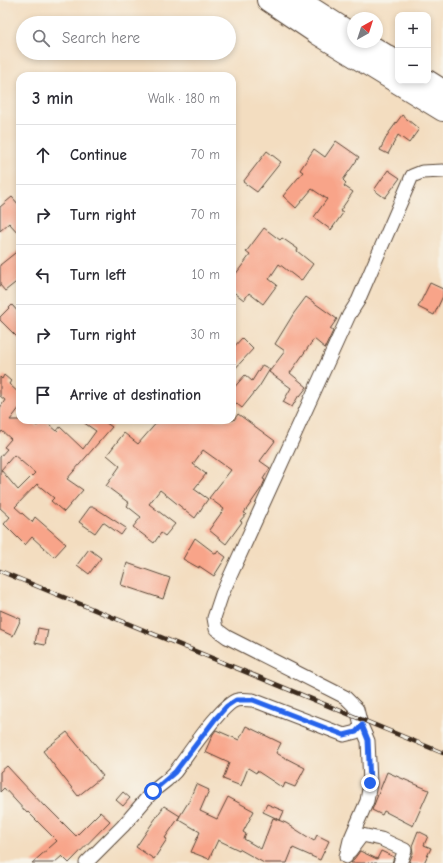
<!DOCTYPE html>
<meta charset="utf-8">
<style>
:root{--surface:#fff;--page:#f7f7f7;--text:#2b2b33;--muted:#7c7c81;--line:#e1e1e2}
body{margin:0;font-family:"Comic Neue",sans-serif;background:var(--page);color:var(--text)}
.controls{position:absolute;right:12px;top:12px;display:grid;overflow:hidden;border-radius:8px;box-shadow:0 2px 6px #0003}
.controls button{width:36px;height:36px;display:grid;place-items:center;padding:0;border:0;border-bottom:1px solid var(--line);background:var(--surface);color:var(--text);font:20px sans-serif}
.compass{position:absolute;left:347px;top:12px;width:36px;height:36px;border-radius:50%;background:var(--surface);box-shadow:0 2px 6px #0003;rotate:39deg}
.stop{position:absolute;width:12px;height:12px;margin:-9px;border:3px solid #2563eb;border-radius:50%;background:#fff}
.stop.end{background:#2563eb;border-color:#fff;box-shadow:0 1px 4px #0008}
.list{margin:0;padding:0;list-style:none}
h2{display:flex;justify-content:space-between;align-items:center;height:52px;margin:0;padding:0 16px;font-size:17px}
h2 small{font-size:13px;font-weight:400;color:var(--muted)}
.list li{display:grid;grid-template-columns:26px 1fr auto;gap:12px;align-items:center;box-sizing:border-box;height:60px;padding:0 16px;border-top:1px solid var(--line)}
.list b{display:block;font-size:15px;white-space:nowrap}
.list em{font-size:13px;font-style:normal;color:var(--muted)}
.icon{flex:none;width:22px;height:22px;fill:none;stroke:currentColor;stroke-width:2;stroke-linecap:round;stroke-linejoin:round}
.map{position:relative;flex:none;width:443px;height:863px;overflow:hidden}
.search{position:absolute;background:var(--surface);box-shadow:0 2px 6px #0003;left:16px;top:16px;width:220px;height:44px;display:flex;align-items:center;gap:10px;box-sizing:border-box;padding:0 14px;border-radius:22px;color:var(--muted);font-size:15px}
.panel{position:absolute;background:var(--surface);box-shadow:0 2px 6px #0003;left:16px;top:72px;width:220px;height:352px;border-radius:12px}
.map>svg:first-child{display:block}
</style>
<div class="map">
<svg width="443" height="863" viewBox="0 0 443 863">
<rect width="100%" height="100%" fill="#f7f3e8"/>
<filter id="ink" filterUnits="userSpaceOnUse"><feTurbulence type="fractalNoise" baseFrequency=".025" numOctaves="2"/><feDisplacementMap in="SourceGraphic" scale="8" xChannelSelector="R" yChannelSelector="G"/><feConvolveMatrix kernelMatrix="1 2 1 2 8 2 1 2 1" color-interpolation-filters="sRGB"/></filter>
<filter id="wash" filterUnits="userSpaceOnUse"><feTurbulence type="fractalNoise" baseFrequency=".012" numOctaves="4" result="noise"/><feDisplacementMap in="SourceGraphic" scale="16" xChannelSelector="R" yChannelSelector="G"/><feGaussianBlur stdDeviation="0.9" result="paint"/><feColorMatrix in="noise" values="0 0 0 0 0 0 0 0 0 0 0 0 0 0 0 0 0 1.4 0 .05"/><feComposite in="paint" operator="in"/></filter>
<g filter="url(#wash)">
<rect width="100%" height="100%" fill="#f3ddc0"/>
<g id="blocks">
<g fill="#f8a489" fill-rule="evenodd">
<polygon points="402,115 419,129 409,143 398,135 388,154 380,150 388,134"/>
<polygon points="336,141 359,157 343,180 346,183 344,186 353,192 340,211 343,213 331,230 314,217 327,199 312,189 296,208 283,196 303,172 300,170 314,149 325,157"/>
<polygon points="267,151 281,162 257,192 243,182"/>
<polygon points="388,170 400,178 385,198 374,190"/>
<polygon points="12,197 20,206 20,235 9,223 0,231 0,207"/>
<polygon points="264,228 280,240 282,238 298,249 297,251 313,264 301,281 279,264 269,279 277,285 263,304 249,293 244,300 232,291 232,279 250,255 246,252"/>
<polygon points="20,249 20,279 5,291 0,285 0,265"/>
<polygon points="430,283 443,289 443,296 434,315 418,307"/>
<polygon points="306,297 337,319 330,329 333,331 325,348 314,339 290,373 307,387 300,396 299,395 292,407 283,402 291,388 269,372 285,351 275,344 294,313"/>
<polygon points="12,305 20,314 20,340 0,320 0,317"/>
<polygon points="242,338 253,349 232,372 232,349"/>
<polygon points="262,365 270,369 259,387 242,408 232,400 232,390 245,375 252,381"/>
<path d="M4 375 11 381 9 384 20 394V407L10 420H30L37 426 41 420H44L57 431 60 427 83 449 96 431 80 420H102L112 427 67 479 83 490 64 512 51 501 54 498 37 484 15 507 32 522 35 517 66 544 54 557 32 537 25 545 4 524 10 517 0 508V457L7 449 4 447 11 439 2 431 0 434V408L5 400 0 396V377L2 379ZM14 455 35 473 18 490 1 470Z"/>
<polygon points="238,414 275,441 260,461 270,468 263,479 265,480 262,487 244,513 246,514 240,521 242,522 226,544 209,530 224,509 209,498 231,470 203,450 193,464 206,474 194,489 208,499 195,518 160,490 149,504 175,524 165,536 161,533 154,543 133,527 141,517 127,506 129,503 106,486 120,466 107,455 124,433 138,444 159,420 234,420"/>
<polygon points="90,507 94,507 126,528 121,535 103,522 95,533 79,522"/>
<polygon points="195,538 216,554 218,551 226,557 214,576 199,566 199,568 183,559"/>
<polygon points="89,549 101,558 89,574 77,565"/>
<polygon points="127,563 170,578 163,599 121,585"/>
<polygon points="0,610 21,619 13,636 0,630"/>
<polygon points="38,628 48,630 45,645 35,643"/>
<polygon points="246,726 281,743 276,753 305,768 295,787 285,783 283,788 257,771 256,773 248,768 241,786 223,779 229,763 205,752 213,734 216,730 239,740"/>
<polygon points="67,732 103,776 78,796 43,751"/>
<polygon points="7,766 44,806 45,805 76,836 100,812 110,821 69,863 62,856 54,863 32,863 57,841 28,812 27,813 4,788 0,792 0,772"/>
<polygon points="387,772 429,790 413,826 384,811 382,815 372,810"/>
<polygon points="196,784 209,790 200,811 217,819 228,797 254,811 243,832 246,834 244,839 261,849 273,818 286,823 314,841 317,835 329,841 320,860 293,848 287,863 264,863 239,849 239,850 218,840 209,859 191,852 200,832 178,819 189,801"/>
<polygon points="123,792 130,798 123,806 116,800"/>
<polygon points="267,804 284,811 280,820 263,812"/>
<polygon points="164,806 180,816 165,838 167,839 154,859 136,847"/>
<polygon points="418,831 428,836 424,845 431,848 424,863 409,863 413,853 412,846"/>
<polygon points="360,851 377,859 381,851 394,857 392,863 351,863"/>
</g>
</g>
</g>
<g filter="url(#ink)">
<use href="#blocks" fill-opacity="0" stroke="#574536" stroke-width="1"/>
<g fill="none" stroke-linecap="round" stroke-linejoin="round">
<defs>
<g id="street">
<polyline points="350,851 362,835 381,839 405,850 400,863"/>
<polyline points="346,857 350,840 367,801 370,783 368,741 361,725"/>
<path d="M86 863 123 826 153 791 167 780 175 772C186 758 222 703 237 700 242 699 248 700 253 700L344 735 356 732 361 725 357 709 345 697 227 637 216 629 214 618 222 594 349 315 358 301 412 176 422 172 443 171"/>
</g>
<g id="highway">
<polyline points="268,0 317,33 443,110"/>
<polyline points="298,0 353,35"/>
<polyline points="364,42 398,63"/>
<polyline points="427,81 443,91"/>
</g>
</defs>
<use href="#street" stroke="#574536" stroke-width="15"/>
<use href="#highway" stroke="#574536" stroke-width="24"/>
<use href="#street" stroke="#fff" stroke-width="13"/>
<use href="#highway" stroke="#fff" stroke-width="22"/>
<defs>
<polyline id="rail" points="0,571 443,753"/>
</defs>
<use href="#rail" stroke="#3b2a1e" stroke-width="4.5"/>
<use href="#rail" stroke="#f7f3e8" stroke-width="3" stroke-dasharray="9" stroke-linecap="butt"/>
</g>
</g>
<g fill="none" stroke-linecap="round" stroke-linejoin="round" filter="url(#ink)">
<polyline stroke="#2563eb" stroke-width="5" points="153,791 175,772 216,718 227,706 236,700 253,700 344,735 356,732 362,725 368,740 370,783"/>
</g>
</svg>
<div class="controls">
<button>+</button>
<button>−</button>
</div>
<svg class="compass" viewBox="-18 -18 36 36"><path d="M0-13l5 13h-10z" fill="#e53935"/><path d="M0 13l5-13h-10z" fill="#7c7c81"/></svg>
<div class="stop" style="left:153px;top:791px"></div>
<div class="stop end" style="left:370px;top:783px"></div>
<div class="search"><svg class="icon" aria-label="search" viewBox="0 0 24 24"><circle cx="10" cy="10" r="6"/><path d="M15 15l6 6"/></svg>Search here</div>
<section class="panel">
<h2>3 min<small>Walk · 180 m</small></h2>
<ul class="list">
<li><svg class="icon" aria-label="ahead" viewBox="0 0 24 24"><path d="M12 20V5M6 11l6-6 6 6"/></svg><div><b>Continue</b></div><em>70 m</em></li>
<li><svg class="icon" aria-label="right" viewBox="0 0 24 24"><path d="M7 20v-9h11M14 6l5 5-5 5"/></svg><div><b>Turn right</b></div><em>70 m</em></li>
<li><svg class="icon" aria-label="left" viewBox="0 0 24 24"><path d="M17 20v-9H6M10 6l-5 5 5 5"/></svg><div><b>Turn left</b></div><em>10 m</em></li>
<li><svg class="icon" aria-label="right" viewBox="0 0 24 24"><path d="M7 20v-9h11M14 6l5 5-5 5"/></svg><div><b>Turn right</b></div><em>30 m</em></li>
<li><svg class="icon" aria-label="arrive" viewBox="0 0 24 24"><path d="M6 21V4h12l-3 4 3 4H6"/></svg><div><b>Arrive at destination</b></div></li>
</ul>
</section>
</div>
